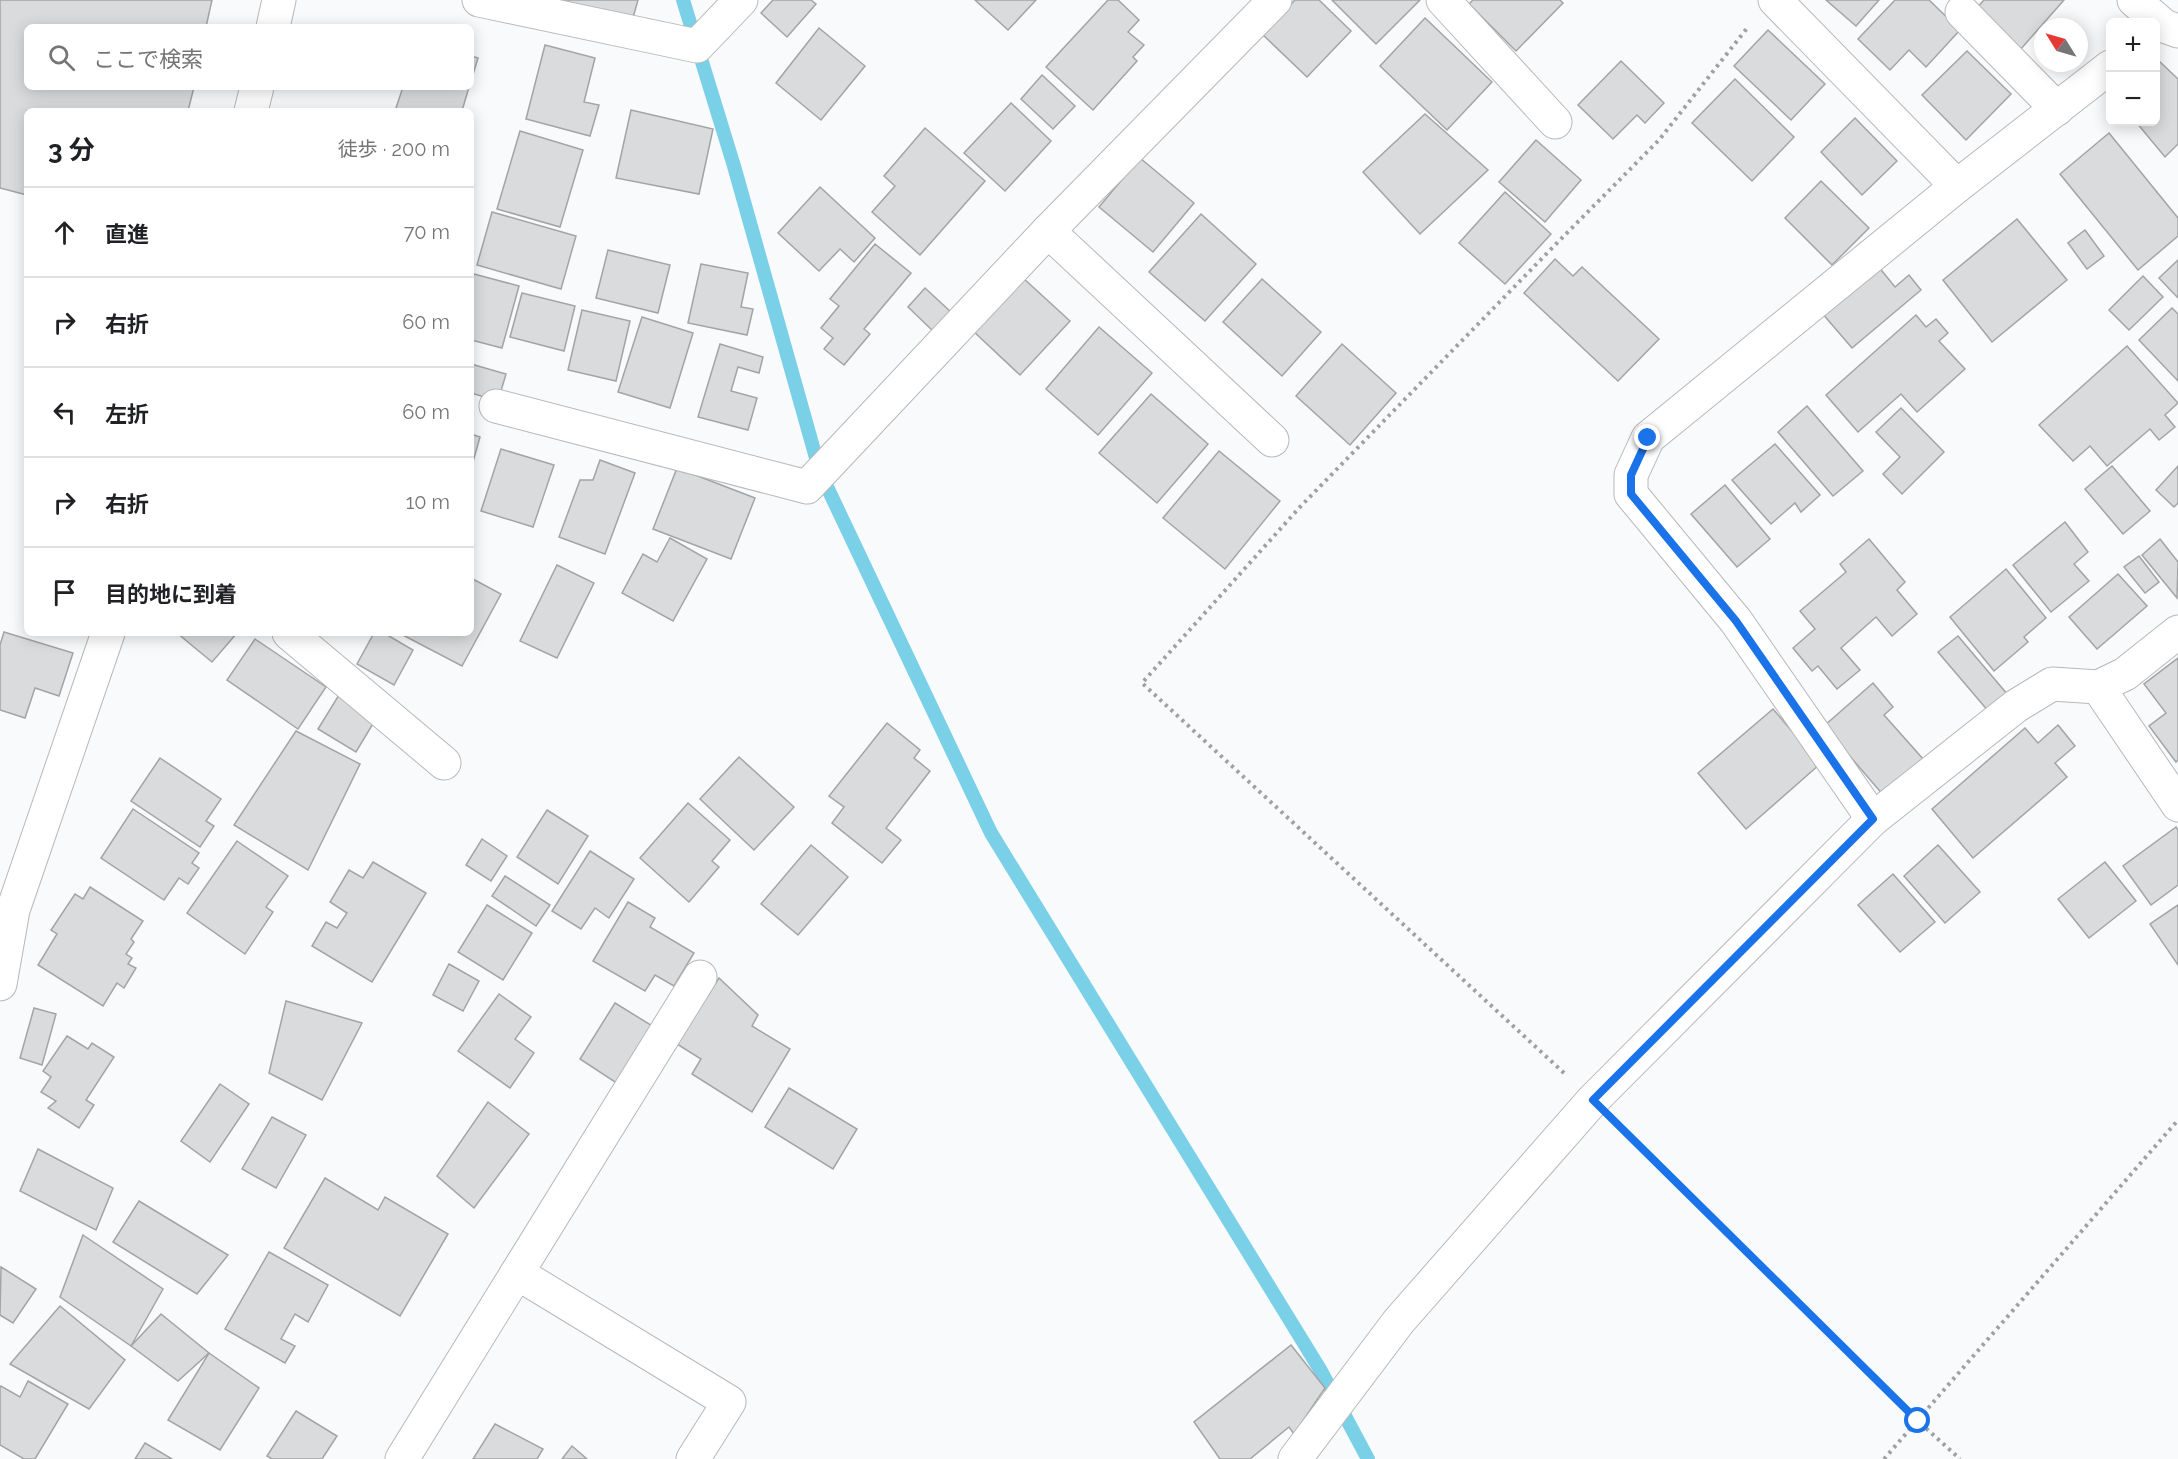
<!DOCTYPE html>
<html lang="ja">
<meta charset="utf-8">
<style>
:root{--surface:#fff;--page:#f6f6f6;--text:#202124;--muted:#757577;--line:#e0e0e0}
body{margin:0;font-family:Raleway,"Noto Sans JP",sans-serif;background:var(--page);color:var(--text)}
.controls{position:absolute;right:18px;top:18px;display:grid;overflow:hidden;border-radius:9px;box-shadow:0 3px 15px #0003}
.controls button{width:54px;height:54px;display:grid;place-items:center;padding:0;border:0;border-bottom:2px solid var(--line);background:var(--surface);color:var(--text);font:30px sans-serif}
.compass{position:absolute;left:2034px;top:18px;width:54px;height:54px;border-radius:50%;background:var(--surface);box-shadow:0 3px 15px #0003;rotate:307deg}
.stop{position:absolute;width:18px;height:18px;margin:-14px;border:4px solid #1a73e8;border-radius:50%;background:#fff}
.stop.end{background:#1a73e8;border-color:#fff;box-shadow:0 2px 6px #0008}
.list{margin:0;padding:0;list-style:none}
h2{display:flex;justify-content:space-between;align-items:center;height:78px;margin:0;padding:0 24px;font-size:26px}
h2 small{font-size:20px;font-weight:400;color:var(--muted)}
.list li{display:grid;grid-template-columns:39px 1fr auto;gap:18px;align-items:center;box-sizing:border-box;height:90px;padding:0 24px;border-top:2px solid var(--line)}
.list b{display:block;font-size:22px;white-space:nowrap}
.list em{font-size:20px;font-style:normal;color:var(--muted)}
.icon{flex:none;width:33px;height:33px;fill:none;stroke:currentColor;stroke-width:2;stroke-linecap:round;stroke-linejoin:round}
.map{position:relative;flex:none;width:2178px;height:1459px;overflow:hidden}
.search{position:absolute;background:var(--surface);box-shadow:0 3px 15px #0003;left:24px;top:24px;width:450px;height:66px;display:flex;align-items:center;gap:15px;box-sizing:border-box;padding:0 21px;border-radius:9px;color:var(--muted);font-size:22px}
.panel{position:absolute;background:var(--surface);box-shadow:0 3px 15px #0003;left:24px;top:108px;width:450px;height:528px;border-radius:9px}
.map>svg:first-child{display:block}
</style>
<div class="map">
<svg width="2178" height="1459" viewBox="0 0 2178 1459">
<rect width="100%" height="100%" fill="#f9fafb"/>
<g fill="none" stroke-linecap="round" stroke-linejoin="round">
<polyline stroke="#7ad0e6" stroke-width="14" points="683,0 734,166 820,472 991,833 1321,1371 1368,1459"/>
</g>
<g fill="#dadbdc" stroke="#a3a4a5" stroke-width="1.5">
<polygon points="0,0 212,0 206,27 27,27 27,87 194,87 188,111 27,111 27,195 0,188"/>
<polygon points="565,0 638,0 632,21 564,2"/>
<polygon points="773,0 811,0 816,4 787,37 761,13"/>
<polygon points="975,0 1036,0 1008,30"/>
<polygon points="1108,0 1118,0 1139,20 1128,32 1144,45 1133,57 1137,61 1093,110 1046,67"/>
<polygon points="1295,0 1319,0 1351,31 1307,77 1262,34"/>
<polygon points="1332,0 1420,0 1376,44"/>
<polygon points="1473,0 1560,0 1563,3 1516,51 1469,4"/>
<polygon points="1826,0 1879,0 1856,26"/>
<polygon points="1895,0 1929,0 1960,30 1926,67 1909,50 1890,70 1858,39"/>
<polygon points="1984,0 2064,0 2020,50 1975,10"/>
<polygon points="1425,18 1492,82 1447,130 1380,66"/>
<polygon points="819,28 865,66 821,120 776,83"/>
<polygon points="1768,30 1825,84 1791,120 1734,66"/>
<polygon points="545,45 595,58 584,102 599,105 590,136 526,119"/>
<polygon points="1967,51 2011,94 1966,140 1922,95"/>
<polygon points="471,56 478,58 471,81"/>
<polygon points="2158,60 2178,79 2178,144 2165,157 2136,122 2156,122 2156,62"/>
<polygon points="1621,61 1664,103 1645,123 1637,115 1613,139 1578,105"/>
<polygon points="1042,75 1075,106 1053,129 1021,99"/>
<polygon points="1735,79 1794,137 1752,181 1692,123"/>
<polygon points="403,87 469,87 462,111 395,111"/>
<polygon points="1011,103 1051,141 1005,191 964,153"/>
<polygon points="631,110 713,129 699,194 616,178"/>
<polygon points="1425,114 1488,170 1420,234 1363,172"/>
<polygon points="1855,118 1897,161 1862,195 1821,152"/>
<polygon points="925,128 985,181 920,255 872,212 895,186 884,176"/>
<polygon points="520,131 583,150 560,227 497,209"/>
<polygon points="2109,133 2178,218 2178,236 2138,270 2060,174"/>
<polygon points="1536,140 1581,180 1545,222 1499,182"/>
<polygon points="1140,158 1194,203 1153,252 1099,207"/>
<polygon points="1821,181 1869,228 1832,265 1785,218"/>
<polygon points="820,187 875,238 854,262 840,249 819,271 778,233"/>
<polygon points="1505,192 1551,234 1505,284 1459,243"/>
<polygon points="492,212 576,236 561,289 477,265"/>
<polygon points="1201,214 1256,264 1205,321 1149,272"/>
<polygon points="2017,219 2067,280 1992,342 1943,280"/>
<polygon points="2085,230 2104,256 2087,269 2068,243"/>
<polygon points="875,244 911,273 864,329 870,334 844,365 824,349 833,338 821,328 839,306 830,299"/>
<polygon points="608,250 670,265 658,313 596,298"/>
<polygon points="1555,259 1573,276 1582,267 1659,339 1618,381 1524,293"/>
<polygon points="2178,260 2178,298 2159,278"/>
<polygon points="701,264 748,273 741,307 753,309 747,335 688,323"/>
<polygon points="1878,266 1895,287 1909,275 1921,290 1852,348 1822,313"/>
<polygon points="474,274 519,286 502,348 471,340 471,283"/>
<polygon points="2143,276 2163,297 2129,330 2109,310"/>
<polygon points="1022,277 1070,321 1020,375 972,330"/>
<polygon points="1262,279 1321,332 1282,376 1223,322"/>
<polygon points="925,288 952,313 934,332 908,307"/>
<polygon points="522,293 575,306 564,351 510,337"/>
<polygon points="2172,308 2178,314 2178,381 2139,340"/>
<polygon points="582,310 630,321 616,381 568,370"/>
<polygon points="1916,315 1926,327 1936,319 1948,333 1939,341 1965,369 1917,412 1901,394 1858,432 1826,395"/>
<polygon points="642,317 693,333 670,408 618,392"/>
<polygon points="1099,327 1152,373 1098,435 1046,389"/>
<polygon points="720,344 763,357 759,373 738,367 731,391 757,398 748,430 698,417"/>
<polygon points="1342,344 1396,393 1350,445 1296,396"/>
<polygon points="2127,346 2178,403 2165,415 2175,427 2159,440 2150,429 2107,466 2090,446 2073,461 2039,425"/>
<polygon points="471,364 506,374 498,401 471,393"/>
<polygon points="1151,394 1208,444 1157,503 1099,453"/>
<polygon points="1807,406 1863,471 1833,496 1778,432"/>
<polygon points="1901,408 1944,452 1902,494 1883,474 1900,457 1876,432"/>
<polygon points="471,434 480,437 471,469"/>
<polygon points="1775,444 1820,495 1801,512 1795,503 1771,524 1732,480"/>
<polygon points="501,449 554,465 533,527 481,511"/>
<polygon points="1219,451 1280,501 1225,569 1163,518"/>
<polygon points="600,460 635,473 605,554 559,537 580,480 593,480"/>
<polygon points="2112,466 2150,511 2123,534 2085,489"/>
<polygon points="2178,466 2178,503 2174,507 2156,490"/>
<polygon points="677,468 755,498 731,559 653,529"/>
<polygon points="1725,485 1770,539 1737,567 1691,514"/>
<polygon points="2065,522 2088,552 2074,564 2089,581 2051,612 2013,565"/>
<polygon points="670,538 707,559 673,621 622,593 643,554 657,562"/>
<polygon points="1869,539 1905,582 1897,590 1917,614 1892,636 1876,617 1841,648 1860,670 1837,689 1818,666 1812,671 1793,648 1815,629 1800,611 1846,572 1840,564"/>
<polygon points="2160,539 2178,562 2177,598 2142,555"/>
<polygon points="2139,556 2159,582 2145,593 2124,567"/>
<polygon points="557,565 594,583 557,658 520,641"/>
<polygon points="2006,569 2046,618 2024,637 2028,642 1994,671 1950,617"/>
<polygon points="2118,574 2147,606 2097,649 2069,617"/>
<polygon points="471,578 501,594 462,666 399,633 471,633"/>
<polygon points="4,632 73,653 59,696 35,688 25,718 0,710 0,645"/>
<polygon points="177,633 237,633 212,662"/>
<polygon points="374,633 384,633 413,650 394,685 357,664"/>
<polygon points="1958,636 2008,695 1989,712 1938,652"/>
<polygon points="255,639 326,687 298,729 227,680"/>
<polygon points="2178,658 2178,760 2176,762 2149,726 2166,713 2144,684"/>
<polygon points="1873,683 1893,707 1884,715 1924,760 1884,796 1824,726"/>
<polygon points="342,690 380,712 356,752 318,729"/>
<polygon points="1773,709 1820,764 1746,829 1698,773"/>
<polygon points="887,723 920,750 914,758 930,771 886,828 901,840 882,863 832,823 844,807 829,796"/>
<polygon points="2058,725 2075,746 2055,763 2067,777 1973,858 1932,809 2025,728 2038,743"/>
<polygon points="296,731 360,764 308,870 234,825"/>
<polygon points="739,757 794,807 754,850 700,799"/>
<polygon points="160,758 221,799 206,821 214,826 200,847 131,801"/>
<polygon points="688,803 730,840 712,861 719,867 689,902 640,858"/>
<polygon points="133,809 199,853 192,863 199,868 188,884 179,878 164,900 101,858"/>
<polygon points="547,810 588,836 558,884 517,857"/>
<polygon points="2176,827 2178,830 2178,885 2151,905 2123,866"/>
<polygon points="482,839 507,856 491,881 466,865"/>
<polygon points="237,841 288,876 266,907 273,912 245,954 187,913"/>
<polygon points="811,845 848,877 798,935 761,904"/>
<polygon points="1938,845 1980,892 1945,923 1904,876"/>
<polygon points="590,851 634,879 609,918 595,908 581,929 552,911"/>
<polygon points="373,862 426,893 372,982 312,946 326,922 337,928 347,913 330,902 349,870 363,878"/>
<polygon points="2105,862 2136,901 2089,938 2058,899"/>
<polygon points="1893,874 1935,922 1900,952 1858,905"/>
<polygon points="505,876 550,905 536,926 492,896"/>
<polygon points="90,887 143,921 131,939 134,942 126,954 132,958 128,964 136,968 124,988 117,983 103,1006 38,965 57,934 51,930 75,894 83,899"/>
<polygon points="628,902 655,918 650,927 694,953 674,986 655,975 645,991 593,961"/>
<polygon points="487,905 532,933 503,980 458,952"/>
<polygon points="2178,905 2178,965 2150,924"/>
<polygon points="449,964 479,981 463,1011 433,995"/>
<polygon points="719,978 758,1015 752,1026 790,1049 752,1112 692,1074 701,1059 677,1044"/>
<polygon points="499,994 531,1017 515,1039 534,1053 510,1088 458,1051"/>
<polygon points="286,1001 362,1023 322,1100 269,1073"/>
<polygon points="615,1003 654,1027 618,1084 580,1059"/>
<polygon points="34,1008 56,1014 42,1065 20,1058"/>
<polygon points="67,1036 88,1049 92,1043 114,1057 86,1100 94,1105 79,1128 48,1108 56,1101 41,1092 51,1077 43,1071"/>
<polygon points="220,1084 249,1104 210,1162 181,1141"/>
<polygon points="789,1088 857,1129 833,1169 765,1127"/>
<polygon points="488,1102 529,1134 474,1208 437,1176"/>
<polygon points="272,1117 306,1135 276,1188 242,1169"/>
<polygon points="38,1149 113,1188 96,1230 20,1191"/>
<polygon points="325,1178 378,1210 385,1197 448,1234 400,1316 284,1248"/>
<polygon points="139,1201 228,1255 197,1294 113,1242"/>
<polygon points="83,1235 163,1289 131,1346 60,1297"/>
<polygon points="269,1252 328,1285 308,1322 295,1314 281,1339 295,1346 285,1363 225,1329"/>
<polygon points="1,1267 36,1289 13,1323 0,1315"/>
<polygon points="60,1306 125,1360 89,1409 10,1364"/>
<polygon points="161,1314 209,1353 178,1381 131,1346"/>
<polygon points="1291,1345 1325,1388 1294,1434 1289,1427 1250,1459 1220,1459 1194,1422"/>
<polygon points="209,1353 259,1388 220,1450 168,1420"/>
<polygon points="28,1381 68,1404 35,1459 24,1459 0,1445 0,1388 1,1386 20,1397"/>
<polygon points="296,1411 337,1436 322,1459 272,1459 267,1456"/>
<polygon points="495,1424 543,1449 537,1459 473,1459"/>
<polygon points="145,1443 172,1459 135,1459"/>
<polygon points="572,1446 587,1459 562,1459"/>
</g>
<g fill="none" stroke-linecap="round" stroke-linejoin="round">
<defs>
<g id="minor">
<polyline points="479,0 697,46 741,0"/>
<polyline points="1443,0 1555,122"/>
<polyline points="1775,0 1957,186"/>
<polyline points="2134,0 2164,26 2178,31"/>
<polyline points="1962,12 2057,109"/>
<polyline points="273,27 279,0"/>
<polyline points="251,111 257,87"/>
<polyline points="1048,231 1272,440"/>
<polyline points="496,406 807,487 1048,231 1275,0"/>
<polyline points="289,633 444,763"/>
<polyline points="2098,687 2178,805"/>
<polyline points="1873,819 1736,621 1631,494 1631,475 1648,438 1957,186 2110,67"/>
<polyline points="0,984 13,910 108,633"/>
<polyline points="517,1273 729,1402 693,1459"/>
<polyline points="402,1459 700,977"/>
<polyline points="1295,1459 1399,1321 1593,1100 1873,819 2016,706 2052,684 2098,687 2125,674 2178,632"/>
</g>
</defs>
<use href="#minor" stroke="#b7b8b9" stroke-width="35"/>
<g stroke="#9fa0a1" stroke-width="4" stroke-dasharray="3 4.5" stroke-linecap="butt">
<polyline points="1564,1073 1142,683 1300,507 1556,244 1659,140 1748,27"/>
<polyline points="1622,1128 1918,1421 1960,1459"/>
<polyline points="1884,1459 2178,1120"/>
</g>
<use href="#minor" stroke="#fff" stroke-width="33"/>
</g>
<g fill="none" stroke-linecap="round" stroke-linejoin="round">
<polyline stroke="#1a73e8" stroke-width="8" points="1648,438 1631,475 1631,494 1736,621 1873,819 1593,1100 1918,1421"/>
</g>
</svg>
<div class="controls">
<button>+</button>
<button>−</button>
</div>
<svg class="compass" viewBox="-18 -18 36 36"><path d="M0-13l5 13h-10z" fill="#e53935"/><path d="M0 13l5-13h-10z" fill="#757577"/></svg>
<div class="stop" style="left:1918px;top:1421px"></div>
<div class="stop end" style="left:1648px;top:438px"></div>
<div class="search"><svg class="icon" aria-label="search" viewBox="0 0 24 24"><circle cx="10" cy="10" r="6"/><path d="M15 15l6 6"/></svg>ここで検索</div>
<section class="panel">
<h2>3 分<small>徒歩 · 200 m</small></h2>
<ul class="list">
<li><svg class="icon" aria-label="ahead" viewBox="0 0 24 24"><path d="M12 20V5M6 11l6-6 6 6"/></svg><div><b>直進</b></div><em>70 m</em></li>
<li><svg class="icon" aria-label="right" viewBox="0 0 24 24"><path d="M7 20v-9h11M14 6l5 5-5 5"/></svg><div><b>右折</b></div><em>60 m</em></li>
<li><svg class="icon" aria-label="left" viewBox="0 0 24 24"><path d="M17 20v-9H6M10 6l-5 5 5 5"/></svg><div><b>左折</b></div><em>60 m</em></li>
<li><svg class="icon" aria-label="right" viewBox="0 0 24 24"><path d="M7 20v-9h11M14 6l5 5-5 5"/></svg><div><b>右折</b></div><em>10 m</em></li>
<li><svg class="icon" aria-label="arrive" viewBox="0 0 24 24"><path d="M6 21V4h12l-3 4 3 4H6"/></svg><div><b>目的地に到着</b></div></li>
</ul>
</section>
</div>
